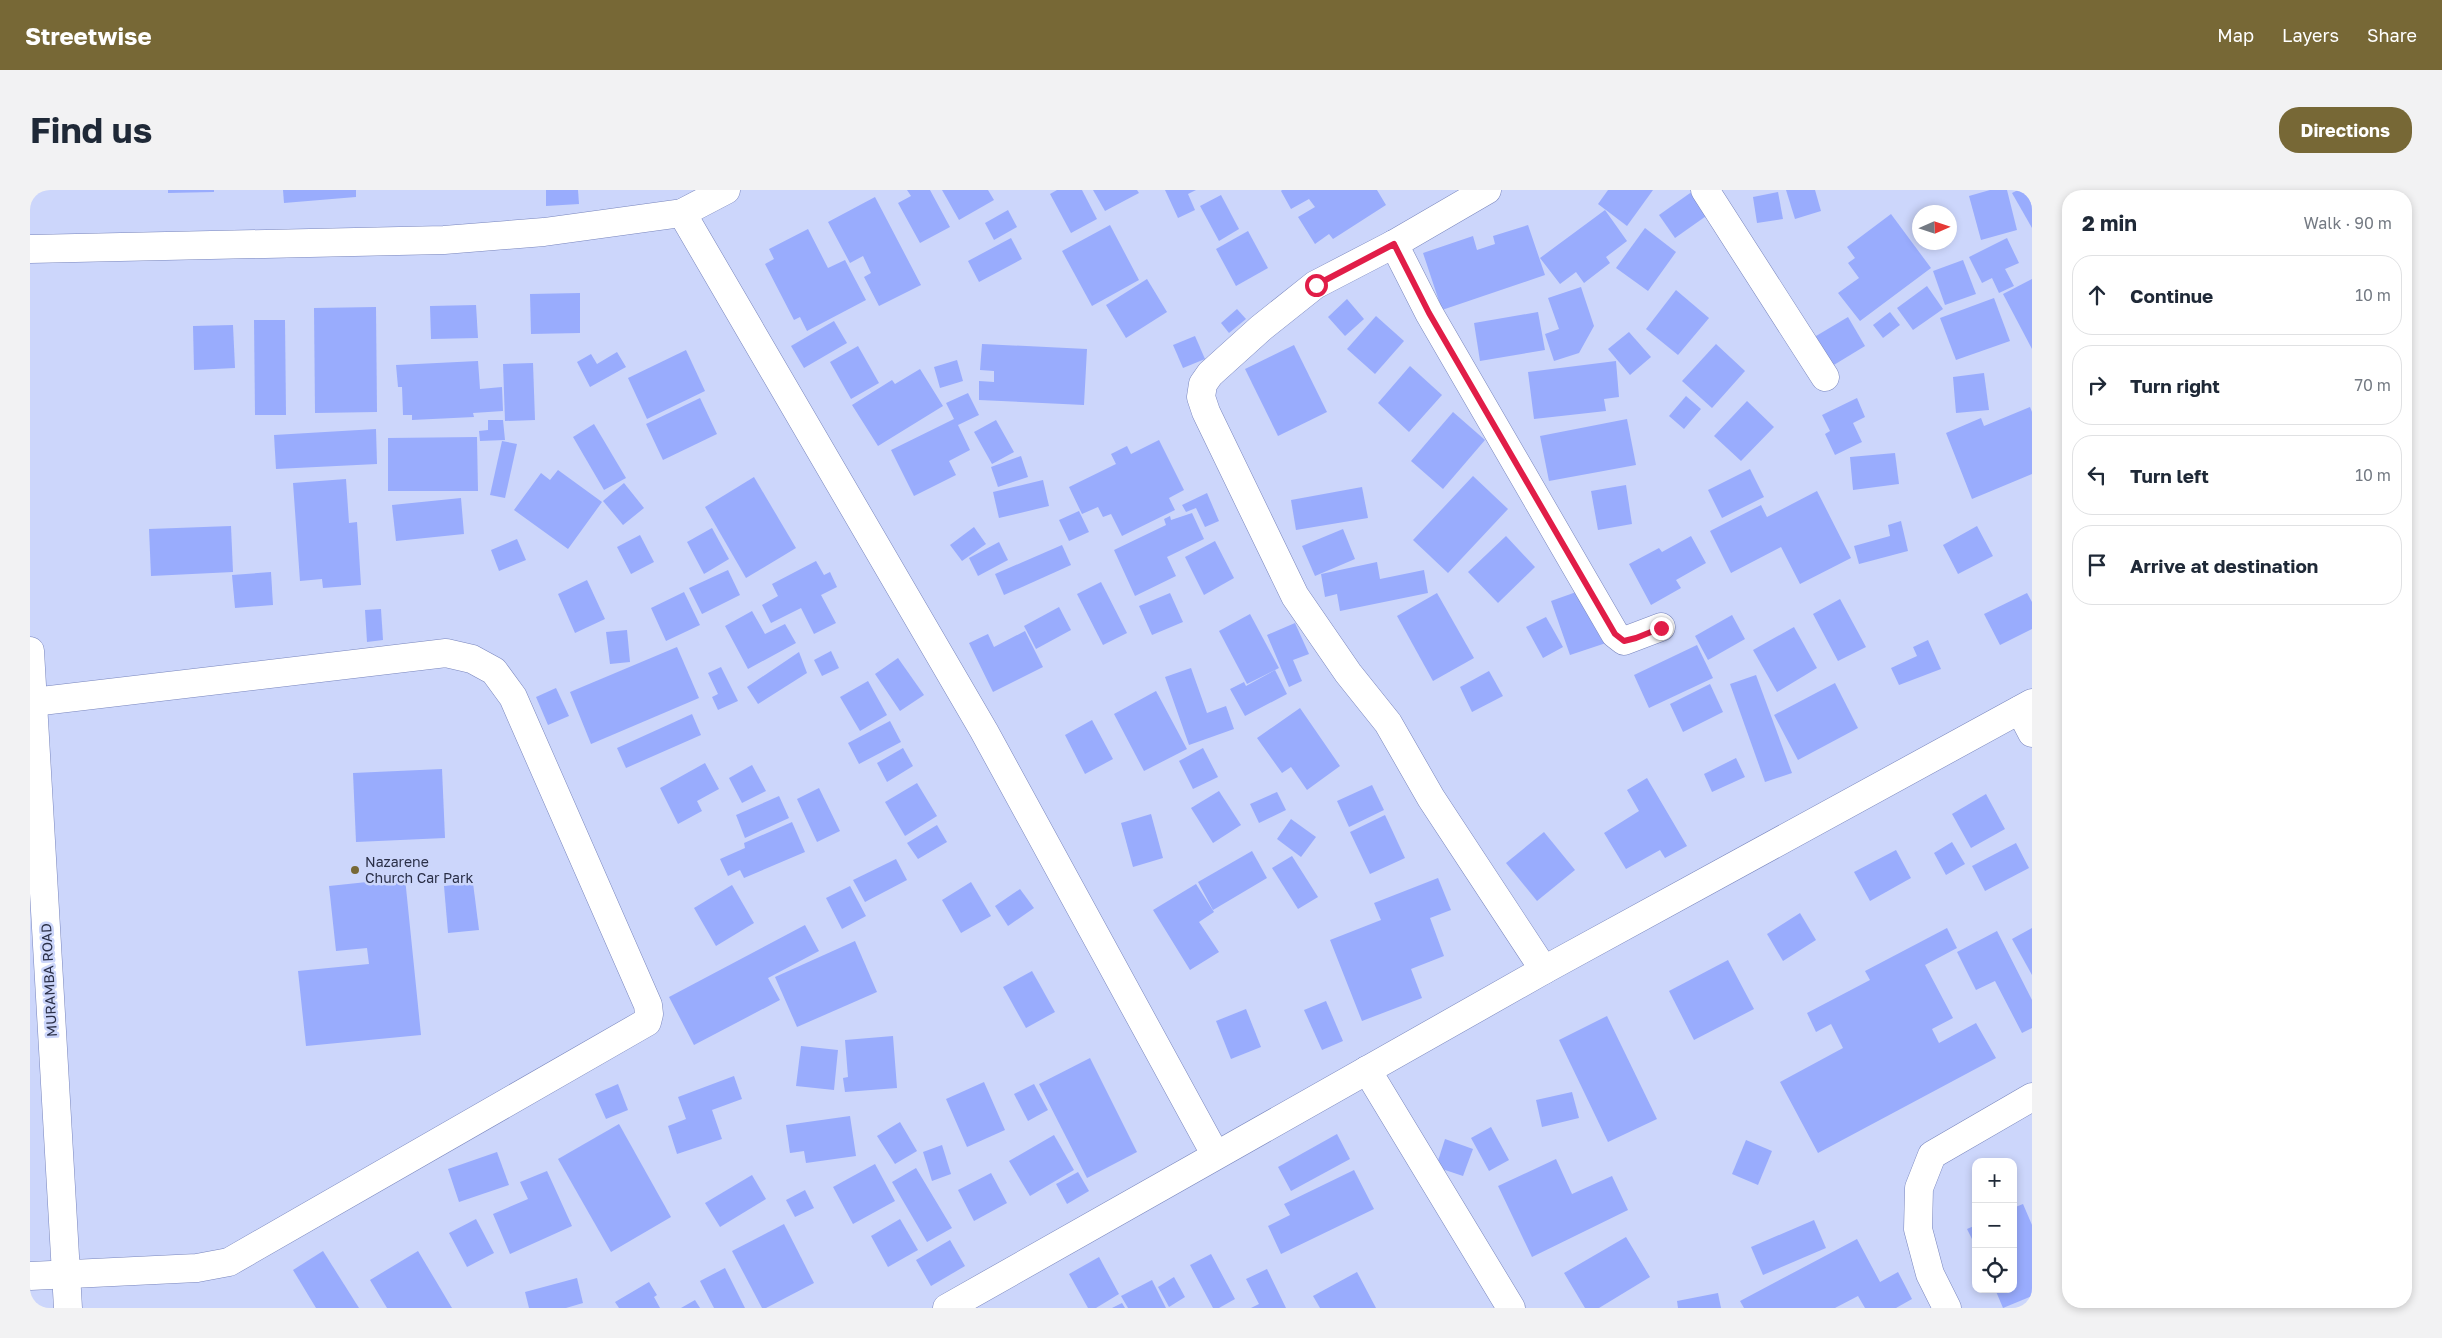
<!DOCTYPE html>
<meta charset="utf-8">
<style>
:root{--surface:#fff;--page:#f2f2f3;--text:#1f2937;--muted:#747a83;--line:#e0e1e3;--accent:#776836}
body{margin:0;font-family:"Golos Text",sans-serif;background:var(--page);color:var(--text)}
.controls{position:absolute;right:15px;bottom:15px;display:grid;overflow:hidden;border-radius:10px;box-shadow:0 2px 8px #0003}
.controls button{width:45px;height:45px;display:grid;place-items:center;padding:0;border:0;border-bottom:1px solid var(--line);background:var(--surface);color:var(--text);font:25px sans-serif}
.compass{position:absolute;left:1882px;top:15px;width:45px;height:45px;border-radius:50%;background:var(--surface);box-shadow:0 2px 8px #0003;rotate:87deg}
.stop{position:absolute;width:15px;height:15px;margin:-11px;border:4px solid #e11d48;border-radius:50%;background:#fff}
.stop.end{background:#e11d48;border-color:#fff;box-shadow:0 1px 5px #0008}
.list{margin:0;padding:0;list-style:none}
h2{display:flex;justify-content:space-between;align-items:center;height:65px;margin:0;padding:0 20px;font-size:21px}
h2 small{font-size:16px;font-weight:400;color:var(--muted)}
.list li{display:grid;grid-template-columns:32px 1fr auto;gap:15px;align-items:center;box-sizing:border-box;height:80px;margin:0 10px 10px;padding:0 10px;border:1px solid var(--line);border-radius:20px}
.list b{display:block;font-size:19px;white-space:nowrap}
.list em{font-size:16px;font-style:normal;color:var(--muted)}
.icon{flex:none;width:28px;height:28px;fill:none;stroke:currentColor;stroke-width:2;stroke-linecap:round;stroke-linejoin:round}
.map{position:relative;flex:none;width:2002px;height:1118px;overflow:hidden;border-radius:20px}
header{display:flex;align-items:center;gap:30px;box-sizing:border-box;height:70px;padding:0 25px;background:var(--accent);color:#fff}
header strong{font-size:24px}
nav{display:flex;gap:28px;margin-inline-start:auto;font-size:18px}
.intro{display:flex;align-items:center;justify-content:space-between;box-sizing:border-box;height:120px;padding:0 30px}
h1{margin:0;font-size:35px}
.button{padding:12px 22px;border-radius:20px;background:var(--accent);color:#fff;font-size:18px;font-weight:700}
main{display:flex;gap:30px;padding:0 30px}
aside{flex:1;background:var(--surface);border-radius:20px;box-shadow:0 2px 8px #0003}
.map>svg:first-child{display:block}
</style>
<header>
<strong>Streetwise</strong>
<nav><a>Map</a><a>Layers</a><a>Share</a></nav>
</header>
<div class="intro"><h1>Find us</h1><a class="button">Directions</a></div>
<main>
<div class="map">
<svg width="2002" height="1118" viewBox="0 0 2002 1118">
<rect width="100%" height="100%" fill="#ccd6fb"/>
<g fill="#99acfd">
<polygon points="138,0 184,0 184,2 138,3"/>
<polygon points="253,0 326,0 326,7 254,13"/>
<polygon points="516,0 548,0 549,14 516,16"/>
<polygon points="877,0 900,0 920,37 890,53 868,13 881,6"/>
<polygon points="912,0 958,0 964,10 929,30"/>
<polygon points="1027,0 1052,0 1067,29 1041,43 1020,4"/>
<polygon points="1063,0 1107,0 1109,3 1075,21"/>
<polygon points="1135,0 1166,0 1158,4 1165,20 1148,28"/>
<polygon points="1252,0 1347,0 1356,15 1303,49 1299,44 1285,54 1268,27 1285,17 1279,9 1261,19 1251,1"/>
<polygon points="1578,0 1623,0 1597,36 1568,14"/>
<polygon points="1756,0 1785,0 1791,21 1765,29"/>
<polygon points="1960,0 1977,0 1987,40 1951,50 1939,6"/>
<polygon points="1988,0 2002,0 2002,38 1982,3"/>
<polygon points="1663,1 1679,24 1645,48 1629,25"/>
<polygon points="1748,2 1753,29 1727,33 1723,7"/>
<polygon points="1191,5 1209,39 1189,51 1170,16"/>
<polygon points="845,7 891,95 849,116 834,87 841,83 833,66 820,73 798,32"/>
<polygon points="978,20 987,37 964,50 955,33"/>
<polygon points="1575,20 1597,51 1576,67 1580,73 1554,93 1546,82 1530,94 1510,68"/>
<polygon points="1861,24 1901,78 1830,131 1808,103 1829,88 1818,73 1825,68 1817,57"/>
<polygon points="1080,35 1109,90 1062,116 1032,61"/>
<polygon points="1498,35 1515,85 1412,120 1393,63 1443,46 1447,60 1465,54 1463,46"/>
<polygon points="1615,38 1646,62 1618,101 1586,78"/>
<polygon points="778,39 798,78 815,70 836,110 777,141 770,127 764,130 735,74 744,69 739,59"/>
<polygon points="1218,41 1238,78 1206,96 1186,59"/>
<polygon points="981,48 992,69 949,92 938,71"/>
<polygon points="1977,48 1989,73 1975,79 1984,96 1969,103 1962,88 1952,93 1939,67"/>
<polygon points="1933,70 1946,104 1915,115 1903,81"/>
<polygon points="1117,89 1137,122 1096,148 1076,115"/>
<polygon points="2002,89 2002,159 1973,104"/>
<polygon points="1897,96 1913,119 1883,140 1867,118"/>
<polygon points="1551,97 1564,136 1549,163 1524,171 1515,144 1529,139 1518,108"/>
<polygon points="1646,100 1679,128 1648,165 1616,139"/>
<polygon points="550,103 550,143 501,144 500,104"/>
<polygon points="1964,108 1980,151 1926,170 1910,128"/>
<polygon points="1317,109 1334,129 1315,146 1298,127"/>
<polygon points="446,115 448,148 401,149 400,116"/>
<polygon points="346,117 347,222 285,223 284,118"/>
<polygon points="1207,119 1216,129 1199,143 1191,133"/>
<polygon points="1508,122 1515,160 1450,171 1444,133"/>
<polygon points="1860,122 1870,135 1853,148 1843,135"/>
<polygon points="1346,126 1374,151 1345,184 1317,159"/>
<polygon points="1818,127 1835,156 1794,181 1776,152"/>
<polygon points="224,130 255,130 256,225 225,225"/>
<polygon points="804,131 817,153 774,178 761,156"/>
<polygon points="203,135 205,178 164,180 163,136"/>
<polygon points="1599,142 1621,167 1600,185 1578,159"/>
<polygon points="1165,146 1175,169 1153,178 1143,155"/>
<polygon points="952,154 1057,159 1054,215 949,210 949,191 964,192 964,181 950,180"/>
<polygon points="1686,154 1715,181 1682,218 1652,191"/>
<polygon points="1264,155 1297,222 1248,246 1215,179"/>
<polygon points="828,156 849,193 821,209 800,172"/>
<polygon points="656,160 675,201 617,229 598,188"/>
<polygon points="587,162 596,177 560,197 547,172 561,164 567,174"/>
<polygon points="927,170 933,191 910,198 904,177"/>
<polygon points="448,171 450,199 472,197 473,221 443,223 444,227 382,230 382,225 373,225 372,197 368,197 366,175"/>
<polygon points="1586,171 1589,207 1574,209 1576,221 1504,229 1498,182"/>
<polygon points="503,173 505,230 475,231 473,174"/>
<polygon points="1380,176 1412,205 1379,242 1348,213"/>
<polygon points="890,179 913,216 848,256 822,215 862,190 865,194"/>
<polygon points="1954,183 1959,220 1926,223 1923,187"/>
<polygon points="938,203 949,225 928,235 940,260 919,271 926,285 884,306 861,260 924,229 916,213"/>
<polygon points="1656,206 1671,219 1654,239 1639,226"/>
<polygon points="670,208 687,244 633,270 616,234"/>
<polygon points="1827,208 1835,227 1823,233 1832,252 1805,265 1795,244 1800,241 1792,225"/>
<polygon points="1717,211 1744,237 1711,271 1684,246"/>
<polygon points="2000,217 2002,222 2002,284 1942,309 1916,243 1951,228 1954,236"/>
<polygon points="1423,222 1455,250 1413,299 1381,271"/>
<polygon points="1597,229 1606,275 1519,291 1510,246"/>
<polygon points="458,230 473,230 475,250 450,251 449,241 458,240"/>
<polygon points="966,230 984,262 962,274 944,242"/>
<polygon points="564,234 596,288 574,300 543,247"/>
<polygon points="346,239 347,274 246,279 244,245"/>
<polygon points="447,247 448,301 358,301 358,248"/>
<polygon points="1129,250 1154,300 1139,308 1145,320 1092,346 1081,324 1073,327 1068,317 1052,324 1039,297 1086,274 1081,264 1097,256 1101,264"/>
<polygon points="472,251 487,254 475,308 460,305"/>
<polygon points="1865,263 1869,294 1823,300 1820,267"/>
<polygon points="991,266 998,287 968,297 961,277"/>
<polygon points="1720,279 1734,307 1692,328 1678,300"/>
<polygon points="528,280 572,312 538,359 484,320 511,283 520,290"/>
<polygon points="1443,286 1478,319 1418,383 1383,350"/>
<polygon points="724,287 766,358 716,388 675,317"/>
<polygon points="316,289 319,333 327,332 331,395 293,398 292,389 270,391 263,293"/>
<polygon points="1013,290 1019,316 969,328 963,302"/>
<polygon points="594,293 614,318 593,335 573,311"/>
<polygon points="1596,295 1602,334 1568,340 1561,301"/>
<polygon points="1332,297 1338,328 1266,340 1261,310"/>
<polygon points="1787,301 1821,368 1770,394 1751,357 1701,383 1680,341 1731,315 1737,327"/>
<polygon points="1177,303 1189,331 1175,337 1166,318 1156,322 1152,315"/>
<polygon points="431,308 434,344 366,351 362,315"/>
<polygon points="1049,321 1059,342 1039,351 1029,330"/>
<polygon points="1162,323 1174,349 1137,367 1146,386 1105,406 1084,360 1136,335 1134,329 1140,326 1141,330"/>
<polygon points="1871,331 1878,361 1829,374 1824,356 1860,346 1858,335"/>
<polygon points="201,336 203,382 121,386 119,339"/>
<polygon points="1947,336 1963,366 1928,384 1913,355"/>
<polygon points="944,337 956,354 932,371 920,355"/>
<polygon points="682,338 699,369 674,384 657,352"/>
<polygon points="1313,339 1325,369 1285,386 1272,356"/>
<polygon points="610,345 624,372 601,384 587,357"/>
<polygon points="1476,346 1505,377 1468,413 1438,382"/>
<polygon points="1661,346 1676,373 1646,390 1651,398 1621,415 1599,374 1629,358 1632,362"/>
<polygon points="487,349 496,370 469,381 461,360"/>
<polygon points="1185,351 1204,388 1174,405 1155,367"/>
<polygon points="969,352 978,370 948,386 939,368"/>
<polygon points="1032,355 1041,375 974,405 965,384"/>
<polygon points="786,371 794,385 800,382 807,397 791,405 806,433 784,444 771,418 741,433 732,415 748,406 742,394"/>
<polygon points="1347,372 1350,389 1394,380 1398,403 1310,421 1307,404 1295,407 1291,384"/>
<polygon points="698,380 710,405 672,424 659,398"/>
<polygon points="241,382 243,415 205,418 202,385"/>
<polygon points="557,390 575,429 545,443 528,404"/>
<polygon points="1071,392 1097,443 1073,455 1047,404"/>
<polygon points="1563,396 1582,451 1540,465 1521,411"/>
<polygon points="654,402 670,435 636,451 621,418"/>
<polygon points="1140,403 1153,432 1122,445 1109,416"/>
<polygon points="1407,403 1444,468 1403,491 1367,426"/>
<polygon points="1997,403 2002,412 2002,439 1970,455 1954,424"/>
<polygon points="1810,409 1836,457 1808,471 1783,424"/>
<polygon points="1029,417 1041,440 1006,459 994,436"/>
<polygon points="351,419 353,450 337,452 335,420"/>
<polygon points="722,421 735,444 755,434 766,453 718,479 695,436"/>
<polygon points="1220,424 1249,478 1217,494 1189,441"/>
<polygon points="1702,425 1715,449 1678,470 1665,446"/>
<polygon points="1516,427 1533,457 1513,468 1496,437"/>
<polygon points="1265,433 1279,464 1263,470 1272,491 1259,497 1237,445"/>
<polygon points="1764,437 1787,478 1747,502 1723,460"/>
<polygon points="597,440 600,472 580,474 576,442"/>
<polygon points="995,441 1013,477 963,502 939,453 958,444 964,457"/>
<polygon points="1898,450 1911,479 1869,495 1861,478 1887,466 1883,457"/>
<polygon points="1667,455 1683,488 1619,518 1604,485"/>
<polygon points="647,457 669,508 561,554 540,502"/>
<polygon points="801,461 809,478 792,486 784,470"/>
<polygon points="769,462 777,483 728,514 717,497"/>
<polygon points="868,468 894,505 870,521 845,484"/>
<polygon points="691,477 708,511 688,520 682,507 688,504 678,483"/>
<polygon points="1161,478 1177,523 1196,516 1204,539 1159,555 1135,487"/>
<polygon points="1245,480 1257,504 1215,526 1200,499 1214,492 1216,496"/>
<polygon points="1459,481 1473,506 1442,522 1430,497"/>
<polygon points="1726,485 1762,583 1735,592 1700,494"/>
<polygon points="838,491 857,525 830,541 810,507"/>
<polygon points="1805,493 1828,538 1768,570 1744,525"/>
<polygon points="1680,494 1693,522 1653,542 1640,514"/>
<polygon points="526,498 539,526 518,535 506,507"/>
<polygon points="1126,501 1157,559 1114,581 1084,524"/>
<polygon points="1270,518 1310,576 1277,600 1261,577 1252,583 1227,548"/>
<polygon points="662,524 671,545 596,578 587,558"/>
<polygon points="1062,530 1083,569 1055,584 1035,545"/>
<polygon points="860,531 871,552 829,574 818,553"/>
<polygon points="873,558 883,576 857,592 847,573"/>
<polygon points="1173,558 1188,587 1163,599 1149,571"/>
<polygon points="1706,568 1715,587 1682,602 1674,584"/>
<polygon points="675,573 689,599 667,611 672,621 648,634 630,598"/>
<polygon points="722,575 736,601 712,613 699,588"/>
<polygon points="412,579 415,648 326,652 323,583"/>
<polygon points="1617,588 1657,656 1635,668 1630,660 1596,679 1574,643 1609,621 1597,600"/>
<polygon points="887,593 907,626 875,646 855,612"/>
<polygon points="1342,595 1354,620 1319,637 1307,611"/>
<polygon points="789,598 810,641 787,652 767,609"/>
<polygon points="1189,601 1211,635 1183,653 1161,618"/>
<polygon points="1247,602 1256,620 1229,633 1220,614"/>
<polygon points="1956,604 1975,639 1941,658 1922,624"/>
<polygon points="749,606 759,628 715,648 706,625"/>
<polygon points="1121,624 1133,668 1103,677 1091,633"/>
<polygon points="1355,625 1375,668 1340,684 1320,642"/>
<polygon points="1261,629 1286,647 1271,667 1247,649"/>
<polygon points="762,632 775,662 714,688 710,680 698,686 690,669 715,658 714,653"/>
<polygon points="907,635 917,652 888,669 877,653"/>
<polygon points="1514,642 1545,680 1507,711 1476,673"/>
<polygon points="1922,652 1935,674 1916,685 1904,663"/>
<polygon points="1986,653 1999,678 1955,701 1942,676"/>
<polygon points="1866,660 1881,688 1840,711 1824,682"/>
<polygon points="1222,661 1237,688 1183,720 1168,692"/>
<polygon points="1262,666 1288,707 1268,719 1242,678"/>
<polygon points="866,669 877,690 835,712 823,690"/>
<polygon points="375,688 391,845 276,856 268,781 339,774 337,758 306,761 299,696"/>
<polygon points="1408,688 1421,720 1400,728 1414,766 1381,779 1392,808 1332,831 1300,750 1351,730 1344,713"/>
<polygon points="941,692 961,726 931,743 912,710"/>
<polygon points="443,693 449,740 418,743 414,696"/>
<polygon points="1166,694 1184,722 1169,732 1189,762 1160,780 1123,720"/>
<polygon points="702,695 724,733 686,756 664,718"/>
<polygon points="820,696 836,726 812,739 796,708"/>
<polygon points="990,699 1004,718 978,736 965,716"/>
<polygon points="1770,723 1786,750 1753,771 1737,744"/>
<polygon points="775,735 789,761 738,788 750,810 664,855 639,807"/>
<polygon points="1917,738 1927,758 1895,775 1923,828 1902,839 1909,853 1946,833 1966,868 1788,963 1750,892 1813,858 1801,834 1786,842 1777,823 1840,790 1835,781"/>
<polygon points="2002,738 2002,785 1982,749"/>
<polygon points="1967,741 2002,810 2002,838 1992,843 1965,791 1946,800 1927,762"/>
<polygon points="825,751 847,802 767,837 745,787"/>
<polygon points="1698,770 1724,819 1664,850 1639,801"/>
<polygon points="1002,781 1025,822 996,838 973,797"/>
<polygon points="1296,811 1313,851 1292,860 1274,820"/>
<polygon points="1216,819 1231,857 1201,869 1186,831"/>
<polygon points="1577,826 1627,929 1578,952 1529,850"/>
<polygon points="863,846 867,898 815,902 813,888 818,887 815,850"/>
<polygon points="771,856 808,860 804,900 766,896"/>
<polygon points="1060,868 1107,962 1057,988 1009,894"/>
<polygon points="704,886 712,909 671,924 682,920 692,949 647,964 638,936 656,929 648,907"/>
<polygon points="954,892 975,940 937,957 916,909"/>
<polygon points="588,894 598,920 576,929 565,904"/>
<polygon points="1004,894 1018,920 998,931 984,904"/>
<polygon points="1542,902 1549,928 1512,937 1506,910"/>
<polygon points="820,926 826,966 776,973 774,961 760,963 756,935"/>
<polygon points="870,932 887,961 865,974 847,946"/>
<polygon points="589,934 641,1027 581,1062 528,969"/>
<polygon points="1461,937 1479,970 1459,981 1441,948"/>
<polygon points="1307,944 1320,969 1261,1001 1248,977"/>
<polygon points="1024,945 1044,980 1000,1006 979,971"/>
<polygon points="1415,949 1443,959 1433,986 1406,977"/>
<polygon points="1716,950 1742,961 1728,995 1702,984"/>
<polygon points="912,955 921,984 902,991 893,962"/>
<polygon points="467,962 479,995 429,1012 418,979"/>
<polygon points="1526,969 1542,1004 1582,986 1598,1020 1502,1067 1468,996"/>
<polygon points="845,974 865,1011 823,1034 803,997"/>
<polygon points="886,978 922,1038 897,1052 862,992"/>
<polygon points="1324,980 1344,1019 1251,1064 1238,1036 1260,1025 1254,1014"/>
<polygon points="517,981 542,1036 480,1064 463,1024 498,1009 490,992"/>
<polygon points="1048,982 1059,1001 1037,1014 1026,994"/>
<polygon points="961,983 977,1013 944,1031 928,1000"/>
<polygon points="722,985 736,1009 690,1037 675,1013"/>
<polygon points="775,1000 784,1018 765,1027 756,1010"/>
<polygon points="1993,1014 2002,1035 2002,1106 1973,1118 1965,1099 1983,1099 1983,1018"/>
<polygon points="446,1029 464,1063 437,1077 419,1043"/>
<polygon points="870,1029 888,1060 858,1077 841,1046"/>
<polygon points="1784,1030 1796,1058 1733,1085 1721,1057"/>
<polygon points="754,1034 784,1093 736,1118 732,1118 702,1061"/>
<polygon points="1946,1035 1946,1057 1937,1039"/>
<polygon points="1596,1047 1620,1087 1569,1118 1555,1118 1534,1083"/>
<polygon points="1827,1049 1850,1092 1868,1082 1882,1109 1866,1118 1835,1118 1828,1106 1805,1118 1714,1118 1710,1111"/>
<polygon points="920,1050 935,1076 901,1096 886,1070"/>
<polygon points="293,1061 329,1118 286,1118 263,1080"/>
<polygon points="388,1061 422,1118 357,1118 340,1090"/>
<polygon points="1181,1064 1205,1109 1189,1118 1183,1118 1160,1075"/>
<polygon points="1069,1067 1089,1104 1066,1118 1058,1118 1039,1084"/>
<polygon points="695,1078 715,1118 684,1118 670,1091"/>
<polygon points="1237,1079 1256,1118 1221,1118 1229,1114 1216,1089"/>
<polygon points="1327,1082 1346,1118 1290,1118 1283,1106"/>
<polygon points="1144,1087 1155,1107 1139,1117 1128,1097"/>
<polygon points="547,1088 553,1113 536,1118 499,1118 495,1102"/>
<polygon points="1122,1090 1136,1118 1098,1118 1091,1106"/>
<polygon points="619,1092 627,1105 624,1107 630,1118 589,1118 585,1112"/>
<polygon points="1688,1103 1691,1118 1648,1118 1647,1111"/>
<polygon points="665,1110 670,1118 651,1118"/>
<polygon points="1092,1113 1095,1118 1082,1118"/>
</g>
<g fill="none" stroke-linecap="round" stroke-linejoin="round">
<defs>
<g id="minor">
<polyline points="1457,0 1364,54 1285,95 1231,138 1180,184 1173,194 1171,207 1176,222 1265,406 1318,483 1358,533 1401,608 1514,780"/>
<polyline points="1675,0 1795,187"/>
<polyline points="652,23 954,541 1185,964"/>
<polyline points="1364,54 1399,123 1585,444 1594,451 1631,437"/>
<polyline points="0,59 414,50 514,42 652,23 696,0"/>
<polyline points="1990,520 2002,543"/>
<polyline points="1337,880 1481,1118"/>
<polyline points="0,1086 167,1078 199,1072 617,832 619,824 618,815 483,507 464,481 442,469 416,463 3,512"/>
<polyline points="917,1118 1514,780 2002,513"/>
<polyline points="1917,1118 1900,1084 1888,1039 1889,998 1902,965 2002,907"/>
</g>
<polyline id="tertiary" points="0,461 38,1118"/>
</defs>
<use href="#minor" stroke="#7885bd" stroke-width="29"/>
<use href="#tertiary" stroke="#7885bd" stroke-width="29"/>
<use href="#minor" stroke="#fff" stroke-width="28"/>
<use href="#tertiary" stroke="#fff" stroke-width="28"/>
</g>
<g fill="none" stroke-linecap="round" stroke-linejoin="round">
<polyline stroke="#e11d48" stroke-width="6" points="1286,95 1364,54 1399,123 1585,444 1594,451 1606,448 1631,438"/>
</g>
<circle fill="#776836" stroke="#ccd6fb" stroke-width="2" cx="325" cy="680" r="5"/>
<g text-anchor="middle" stroke-width="5" stroke-linejoin="round" paint-order="stroke">
<g font-size="14" fill="#2a2f47" stroke="#ccd6fb" text-anchor="start">
<text x="335" y="677">Nazarene<tspan x="335" dy="16">Church Car Park</tspan></text>
</g>
<g font-size="14" fill="#2a2f47" stroke="#ccd6fb">
<text transform="translate(19 790) rotate(-93)" y="5">MURAMBA ROAD</text>
</g>
</g>
</svg>
<div class="controls">
<button>+</button>
<button>−</button>
<button><svg class="icon" aria-label="locate" viewBox="0 0 24 24"><circle cx="12" cy="12" r="6"/><path d="M12 2v4M12 18v4M2 12h4M18 12h4"/></svg></button>
</div>
<svg class="compass" viewBox="-18 -18 36 36"><path d="M0-13l5 13h-10z" fill="#e53935"/><path d="M0 13l5-13h-10z" fill="#747a83"/></svg>
<div class="stop" style="left:1286px;top:95px"></div>
<div class="stop end" style="left:1631px;top:438px"></div>
</div>
<aside>
<h2>2 min<small>Walk · 90 m</small></h2>
<ul class="list">
<li><svg class="icon" aria-label="ahead" viewBox="0 0 24 24"><path d="M12 20V5M6 11l6-6 6 6"/></svg><div><b>Continue</b></div><em>10 m</em></li>
<li><svg class="icon" aria-label="right" viewBox="0 0 24 24"><path d="M7 20v-9h11M14 6l5 5-5 5"/></svg><div><b>Turn right</b></div><em>70 m</em></li>
<li><svg class="icon" aria-label="left" viewBox="0 0 24 24"><path d="M17 20v-9H6M10 6l-5 5 5 5"/></svg><div><b>Turn left</b></div><em>10 m</em></li>
<li><svg class="icon" aria-label="arrive" viewBox="0 0 24 24"><path d="M6 21V4h12l-3 4 3 4H6"/></svg><div><b>Arrive at destination</b></div></li>
</ul>
</aside>
</main>
